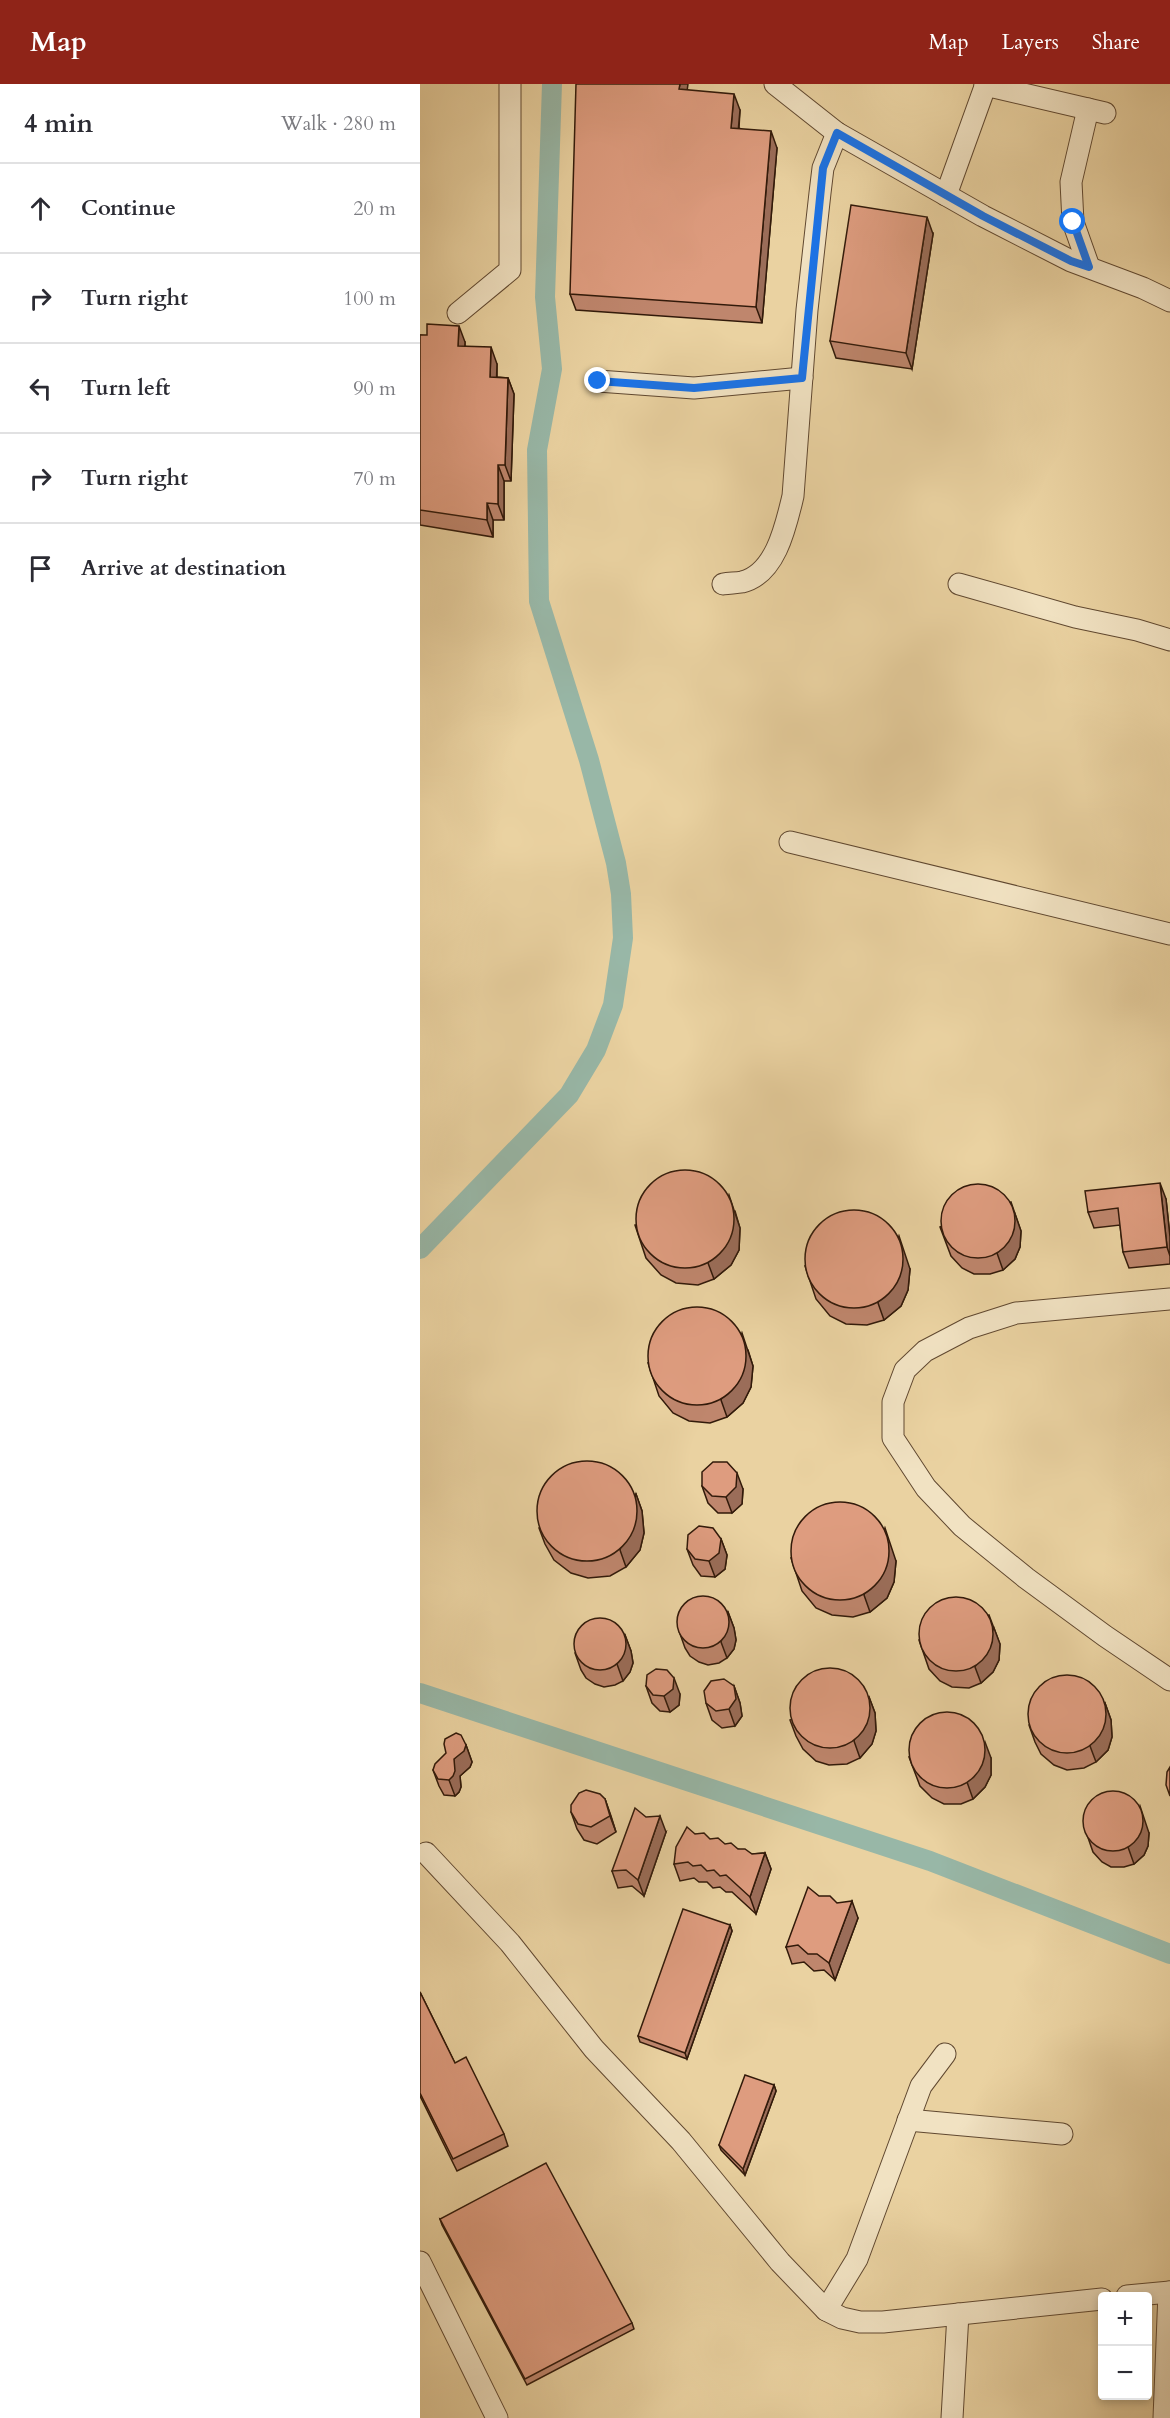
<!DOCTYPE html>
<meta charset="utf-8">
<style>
:root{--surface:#fff;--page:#f2f2f3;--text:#2b2b33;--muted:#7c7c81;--line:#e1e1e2;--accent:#8f2418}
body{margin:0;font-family:Cardo,serif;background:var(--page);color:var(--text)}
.controls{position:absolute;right:18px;bottom:18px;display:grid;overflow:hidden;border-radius:6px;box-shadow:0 3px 9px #0003}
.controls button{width:54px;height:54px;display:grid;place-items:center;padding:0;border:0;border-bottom:2px solid var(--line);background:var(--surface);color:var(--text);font:30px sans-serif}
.stop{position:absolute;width:18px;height:18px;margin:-14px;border:4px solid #1a73e8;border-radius:50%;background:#fff}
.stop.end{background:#1a73e8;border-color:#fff;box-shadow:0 2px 6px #0008}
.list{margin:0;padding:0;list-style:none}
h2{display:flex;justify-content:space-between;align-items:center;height:78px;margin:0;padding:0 24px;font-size:26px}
h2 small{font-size:20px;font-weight:400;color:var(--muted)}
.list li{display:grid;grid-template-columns:39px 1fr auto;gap:18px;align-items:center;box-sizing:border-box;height:90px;padding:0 24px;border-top:2px solid var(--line)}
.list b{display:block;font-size:22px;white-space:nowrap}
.list em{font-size:20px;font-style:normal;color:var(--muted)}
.icon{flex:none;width:33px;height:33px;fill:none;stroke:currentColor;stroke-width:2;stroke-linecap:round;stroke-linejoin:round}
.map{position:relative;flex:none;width:750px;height:2334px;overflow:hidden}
header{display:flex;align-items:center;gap:36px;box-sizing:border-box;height:84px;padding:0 30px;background:var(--accent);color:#fff}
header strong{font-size:28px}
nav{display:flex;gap:33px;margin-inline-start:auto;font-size:21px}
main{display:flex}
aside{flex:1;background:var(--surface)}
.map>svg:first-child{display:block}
</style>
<header>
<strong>Map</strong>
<nav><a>Map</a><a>Layers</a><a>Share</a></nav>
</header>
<main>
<aside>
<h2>4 min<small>Walk · 280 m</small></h2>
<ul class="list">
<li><svg class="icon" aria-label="ahead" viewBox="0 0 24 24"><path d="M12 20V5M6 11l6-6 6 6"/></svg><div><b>Continue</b></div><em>20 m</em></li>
<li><svg class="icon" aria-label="right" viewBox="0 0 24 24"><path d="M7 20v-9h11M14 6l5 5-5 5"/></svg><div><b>Turn right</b></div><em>100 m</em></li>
<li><svg class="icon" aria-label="left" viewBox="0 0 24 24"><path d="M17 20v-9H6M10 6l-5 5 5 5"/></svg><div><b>Turn left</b></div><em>90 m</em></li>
<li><svg class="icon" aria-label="right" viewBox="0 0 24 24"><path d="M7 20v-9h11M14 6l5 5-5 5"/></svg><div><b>Turn right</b></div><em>70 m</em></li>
<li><svg class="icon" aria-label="arrive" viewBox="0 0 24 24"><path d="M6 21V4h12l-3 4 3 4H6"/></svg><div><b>Arrive at destination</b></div></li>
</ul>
</aside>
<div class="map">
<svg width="750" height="2334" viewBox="0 0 750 2334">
<rect width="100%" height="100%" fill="#ead2a1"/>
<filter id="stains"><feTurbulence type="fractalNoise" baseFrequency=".00333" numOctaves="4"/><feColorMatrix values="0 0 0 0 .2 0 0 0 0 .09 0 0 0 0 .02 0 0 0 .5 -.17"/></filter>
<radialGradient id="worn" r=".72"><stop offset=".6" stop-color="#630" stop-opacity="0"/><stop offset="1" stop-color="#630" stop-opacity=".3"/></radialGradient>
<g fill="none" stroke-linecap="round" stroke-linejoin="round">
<g stroke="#98b7a7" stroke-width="20">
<polyline points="0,1165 149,1011 176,966 193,921 203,854 201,810 196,779 169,676 119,517 117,366 132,285 125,213 132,0"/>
<polyline points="0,1609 510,1777 750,1870"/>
</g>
<defs>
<g id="minor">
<polyline points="355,0 417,49 563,132 651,177 723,204 750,217"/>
<polyline points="565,1 685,29"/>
<polyline points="668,25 651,98 653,138 669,183"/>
<polyline points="526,111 566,0"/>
<polyline points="38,229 90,186 90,0"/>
<polyline points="178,297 274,304 382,294"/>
<path d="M303 500C309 499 316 499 322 498 356 490 366 441 373 412L387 226 400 109 403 84 417 49"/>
<polyline points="539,500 655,533 717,546 750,556"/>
<polyline points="370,758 750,850"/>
<polyline points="750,1215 596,1229 549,1244 505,1267 485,1286 473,1318 473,1354 506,1404 542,1442 606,1494 685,1552 750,1596"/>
<polyline points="6,1769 90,1859 174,1965 261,2057 360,2178 406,2226 422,2234 440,2238 463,2238 682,2215"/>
<polyline points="488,2036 642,2050"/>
<polyline points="0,2178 77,2334"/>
<polyline points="707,2212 750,2208"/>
<polyline points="406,2226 437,2175 501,2002 525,1970"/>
<polyline points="532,2334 538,2230"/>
<polyline points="744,2334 749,2208"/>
</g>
</defs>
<use href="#minor" stroke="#604830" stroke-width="23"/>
<use href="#minor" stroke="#f1e2c2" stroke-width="21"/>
</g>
<g fill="#bf866d" stroke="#321a0a" stroke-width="1.5">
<polygon points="267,6 320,26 319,44 357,64 342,239 156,226 150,210"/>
<polygon points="513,150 492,285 416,274 410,257"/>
<polygon points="0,251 45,258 45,262 77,280 77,293 88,294 94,310 91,397 84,397 84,436 73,436 73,453 0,441"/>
<polygon points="746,1115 750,1153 750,1180 709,1184 703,1168 700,1141 674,1144 668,1128"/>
<polygon points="591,1118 601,1147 600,1163 595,1175 583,1186 570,1190 554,1190 542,1184 531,1172 520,1143"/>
<polygon points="315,1127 320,1144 319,1166 311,1181 294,1195 278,1201 256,1199 241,1191 226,1174 215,1141"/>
<polygon points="385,1182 490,1185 488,1206 481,1222 464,1236 447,1241 426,1240 410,1232 396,1215"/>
<polygon points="328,1266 333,1282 331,1303 323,1319 307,1333 290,1339 269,1337 253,1329 239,1312 228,1279"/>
<polygon points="282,1402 323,1405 322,1420 312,1429 298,1429 288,1419"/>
<polygon points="216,1410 222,1427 224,1449 220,1466 206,1483 190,1492 168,1494 151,1489 134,1476 125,1460 119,1444"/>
<polygon points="301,1455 307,1471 305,1485 295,1493 281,1492 273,1481 267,1465"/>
<polygon points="371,1474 476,1477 474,1498 467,1514 450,1528 433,1533 412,1531 396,1524 382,1507"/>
<polygon points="308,1528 314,1544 316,1556 314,1565 307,1574 299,1579 288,1581 279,1578 270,1572 265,1564 259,1547"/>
<polygon points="569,1531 580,1560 579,1576 573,1588 561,1599 549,1604 532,1603 520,1597 509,1585 499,1556"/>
<polygon points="205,1551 211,1567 213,1579 210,1588 203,1597 195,1601 184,1603 175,1600 166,1594 161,1586 155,1569"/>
<polygon points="226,1602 260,1610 259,1621 250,1628 240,1627 232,1619"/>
<polygon points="314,1602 320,1619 322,1632 315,1642 302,1644 292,1636 286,1619"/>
<polygon points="449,1613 455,1629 456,1647 452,1660 440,1674 427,1680 409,1681 396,1677 383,1665 376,1652 370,1636"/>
<polygon points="685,1619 691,1636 692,1653 688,1666 676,1678 664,1684 647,1686 634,1681 621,1670 615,1658 609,1641"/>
<polygon points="46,1661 52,1678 50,1683 40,1692 41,1703 39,1708 35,1712 24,1711 19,1702 13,1686"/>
<polygon points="489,1673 571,1674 571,1691 565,1703 553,1715 541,1720 524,1720 512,1714 500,1702"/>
<polygon points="185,1715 196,1748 177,1760 164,1756 157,1745 151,1728"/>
<polygon points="664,1742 729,1749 728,1762 724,1771 714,1780 704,1783 691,1783 682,1778 673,1768"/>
<polygon points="246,1748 224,1812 212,1802 198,1804 192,1787"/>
<polygon points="275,1750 332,1770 345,1769 351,1785 336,1830 312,1808 306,1808 300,1803 293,1804 287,1798 279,1798 274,1794 260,1797 254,1780"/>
<polygon points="417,1819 438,1834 415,1896 404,1886 394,1887 384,1878 372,1880 366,1863"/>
<polygon points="310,1841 312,1847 267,1975 220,1958 218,1952"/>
<polygon points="0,1908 35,1979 84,2050 88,2062 37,2087 0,2012"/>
<polygon points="354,2001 356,2007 325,2091 301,2066 299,2061"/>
<polygon points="20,2135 212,2239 214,2245 107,2301 22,2141"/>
</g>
<g fill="#9b6d59" stroke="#321a0a" stroke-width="1.5">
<polygon points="260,0 268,0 265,22 259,5"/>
<polygon points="314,10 320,26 317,60 311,44"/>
<polygon points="351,47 357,64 342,239 336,223"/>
<polygon points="507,133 513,150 492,285 486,269"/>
<polygon points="39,242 45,258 44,279 38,262"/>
<polygon points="71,263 77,280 76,310 70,293"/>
<polygon points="88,294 94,310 91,397 85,381"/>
<polygon points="78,381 84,397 84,436 78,420"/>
<polygon points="67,419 73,436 73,453 67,436"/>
<polygon points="740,1099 746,1115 750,1153 750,1172 747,1163"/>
<polygon points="309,1111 320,1144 319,1166 311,1181 294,1195 288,1179"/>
<polygon points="595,1130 601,1147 600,1163 595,1175 583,1186 577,1169"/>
<polygon points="479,1152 490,1185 488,1206 481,1222 464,1236 458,1219"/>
<polygon points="322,1249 333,1282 331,1303 323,1319 307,1333 301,1316"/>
<polygon points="317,1389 323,1405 322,1420 312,1429 306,1413"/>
<polygon points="216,1410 222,1427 224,1449 220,1466 206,1483 200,1466"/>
<polygon points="465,1444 476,1477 474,1498 467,1514 450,1528 444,1511"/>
<polygon points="301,1455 307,1471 305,1485 295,1493 289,1477"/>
<polygon points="308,1528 314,1544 316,1556 314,1565 307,1574 301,1558"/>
<polygon points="574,1544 580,1560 579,1576 573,1588 561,1599 555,1583"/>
<polygon points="205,1551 211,1567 213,1579 210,1588 203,1597 197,1580"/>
<polygon points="254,1594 260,1610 259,1621 250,1628 244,1612"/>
<polygon points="314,1602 320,1619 322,1632 315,1642 309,1625"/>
<polygon points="449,1613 455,1629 456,1647 452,1660 440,1674 434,1657"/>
<polygon points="685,1619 691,1636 692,1653 688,1666 676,1678 670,1662"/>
<polygon points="565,1658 571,1674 571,1691 565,1703 553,1715 547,1698"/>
<polygon points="46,1661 52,1678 50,1683 40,1692 41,1703 39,1708 35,1712 29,1696 34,1675"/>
<polygon points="185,1715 191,1732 196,1748 190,1732"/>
<polygon points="720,1722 729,1749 728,1762 724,1771 714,1780 708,1763"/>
<polygon points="240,1732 246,1748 224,1812 218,1796"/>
<polygon points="345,1769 351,1785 336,1830 330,1813"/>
<polygon points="432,1817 438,1834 415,1896 409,1879"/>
<polygon points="310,1841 312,1847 267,1975 265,1969"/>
<polygon points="354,2001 356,2007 325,2091 323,2085"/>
</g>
<g fill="#de9c7f" stroke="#321a0a" stroke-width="1.5">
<polygon points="156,0 260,0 259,5 314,10 311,44 351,47 336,223 150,210"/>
<polygon points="431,121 507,133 486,269 410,257"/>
<polygon points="7,240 39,242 38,262 71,263 70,293 88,294 85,381 78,381 78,420 67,419 67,436 0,426 0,251 7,251"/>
<circle cx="265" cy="1135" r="49"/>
<polygon points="740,1099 747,1163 703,1168 698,1124 668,1128 665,1107"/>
<circle cx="558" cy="1137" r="37"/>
<circle cx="434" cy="1175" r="49"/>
<circle cx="277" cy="1272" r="49"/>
<circle cx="167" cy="1427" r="50"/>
<polygon points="293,1378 307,1378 317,1389 316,1403 306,1413 292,1412 282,1402 282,1388"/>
<circle cx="420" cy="1467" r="49"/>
<polygon points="279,1442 293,1444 301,1455 299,1469 289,1477 275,1475 267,1465 268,1451"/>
<circle cx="283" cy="1538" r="26"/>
<circle cx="536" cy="1550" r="37"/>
<circle cx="180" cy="1560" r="26"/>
<circle cx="410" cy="1624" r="40"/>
<polygon points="236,1585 247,1586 254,1594 253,1605 244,1612 233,1611 226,1602 227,1591"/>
<circle cx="647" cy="1630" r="39"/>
<polygon points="304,1595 314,1602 316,1615 309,1625 296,1627 286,1619 284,1607 291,1597"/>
<circle cx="527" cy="1666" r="38"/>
<polygon points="36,1649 41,1651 46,1661 44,1667 34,1675 35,1687 33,1692 29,1696 18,1695 13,1686 15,1680 26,1669 24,1660 25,1655"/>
<polygon points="750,1683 750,1712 746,1701 747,1688"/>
<polygon points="166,1706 180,1710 185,1715 190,1732 171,1743 158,1740 151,1728 151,1721 159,1709"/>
<circle cx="693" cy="1737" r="30"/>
<polygon points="215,1724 226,1733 240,1732 218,1796 206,1786 192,1787"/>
<polygon points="267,1743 275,1750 284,1749 290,1755 298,1754 305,1760 311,1759 318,1765 325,1765 332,1770 345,1769 330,1813 306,1791 300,1792 294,1786 287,1787 281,1781 273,1782 268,1778 254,1780 256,1763"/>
<polygon points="388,1803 399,1812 410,1812 417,1819 432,1817 409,1879 397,1870 388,1870 378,1861 366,1863"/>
<polygon points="263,1825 310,1841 265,1969 218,1952"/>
<polygon points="0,1908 35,1979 46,1973 84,2050 33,2075 0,2009"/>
<polygon points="325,1991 354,2001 323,2085 299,2061"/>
<polygon points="126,2079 212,2239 105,2295 20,2135"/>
</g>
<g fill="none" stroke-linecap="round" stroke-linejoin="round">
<polyline stroke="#1a73e8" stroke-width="8" points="178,297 274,304 382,294 403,84 417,49 563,132 651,177 669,183 653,138"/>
</g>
<rect width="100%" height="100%" filter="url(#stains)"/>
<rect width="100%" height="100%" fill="url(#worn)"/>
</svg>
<div class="controls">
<button>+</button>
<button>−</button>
</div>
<div class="stop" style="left:653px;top:138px"></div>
<div class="stop end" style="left:178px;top:297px"></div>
</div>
</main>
